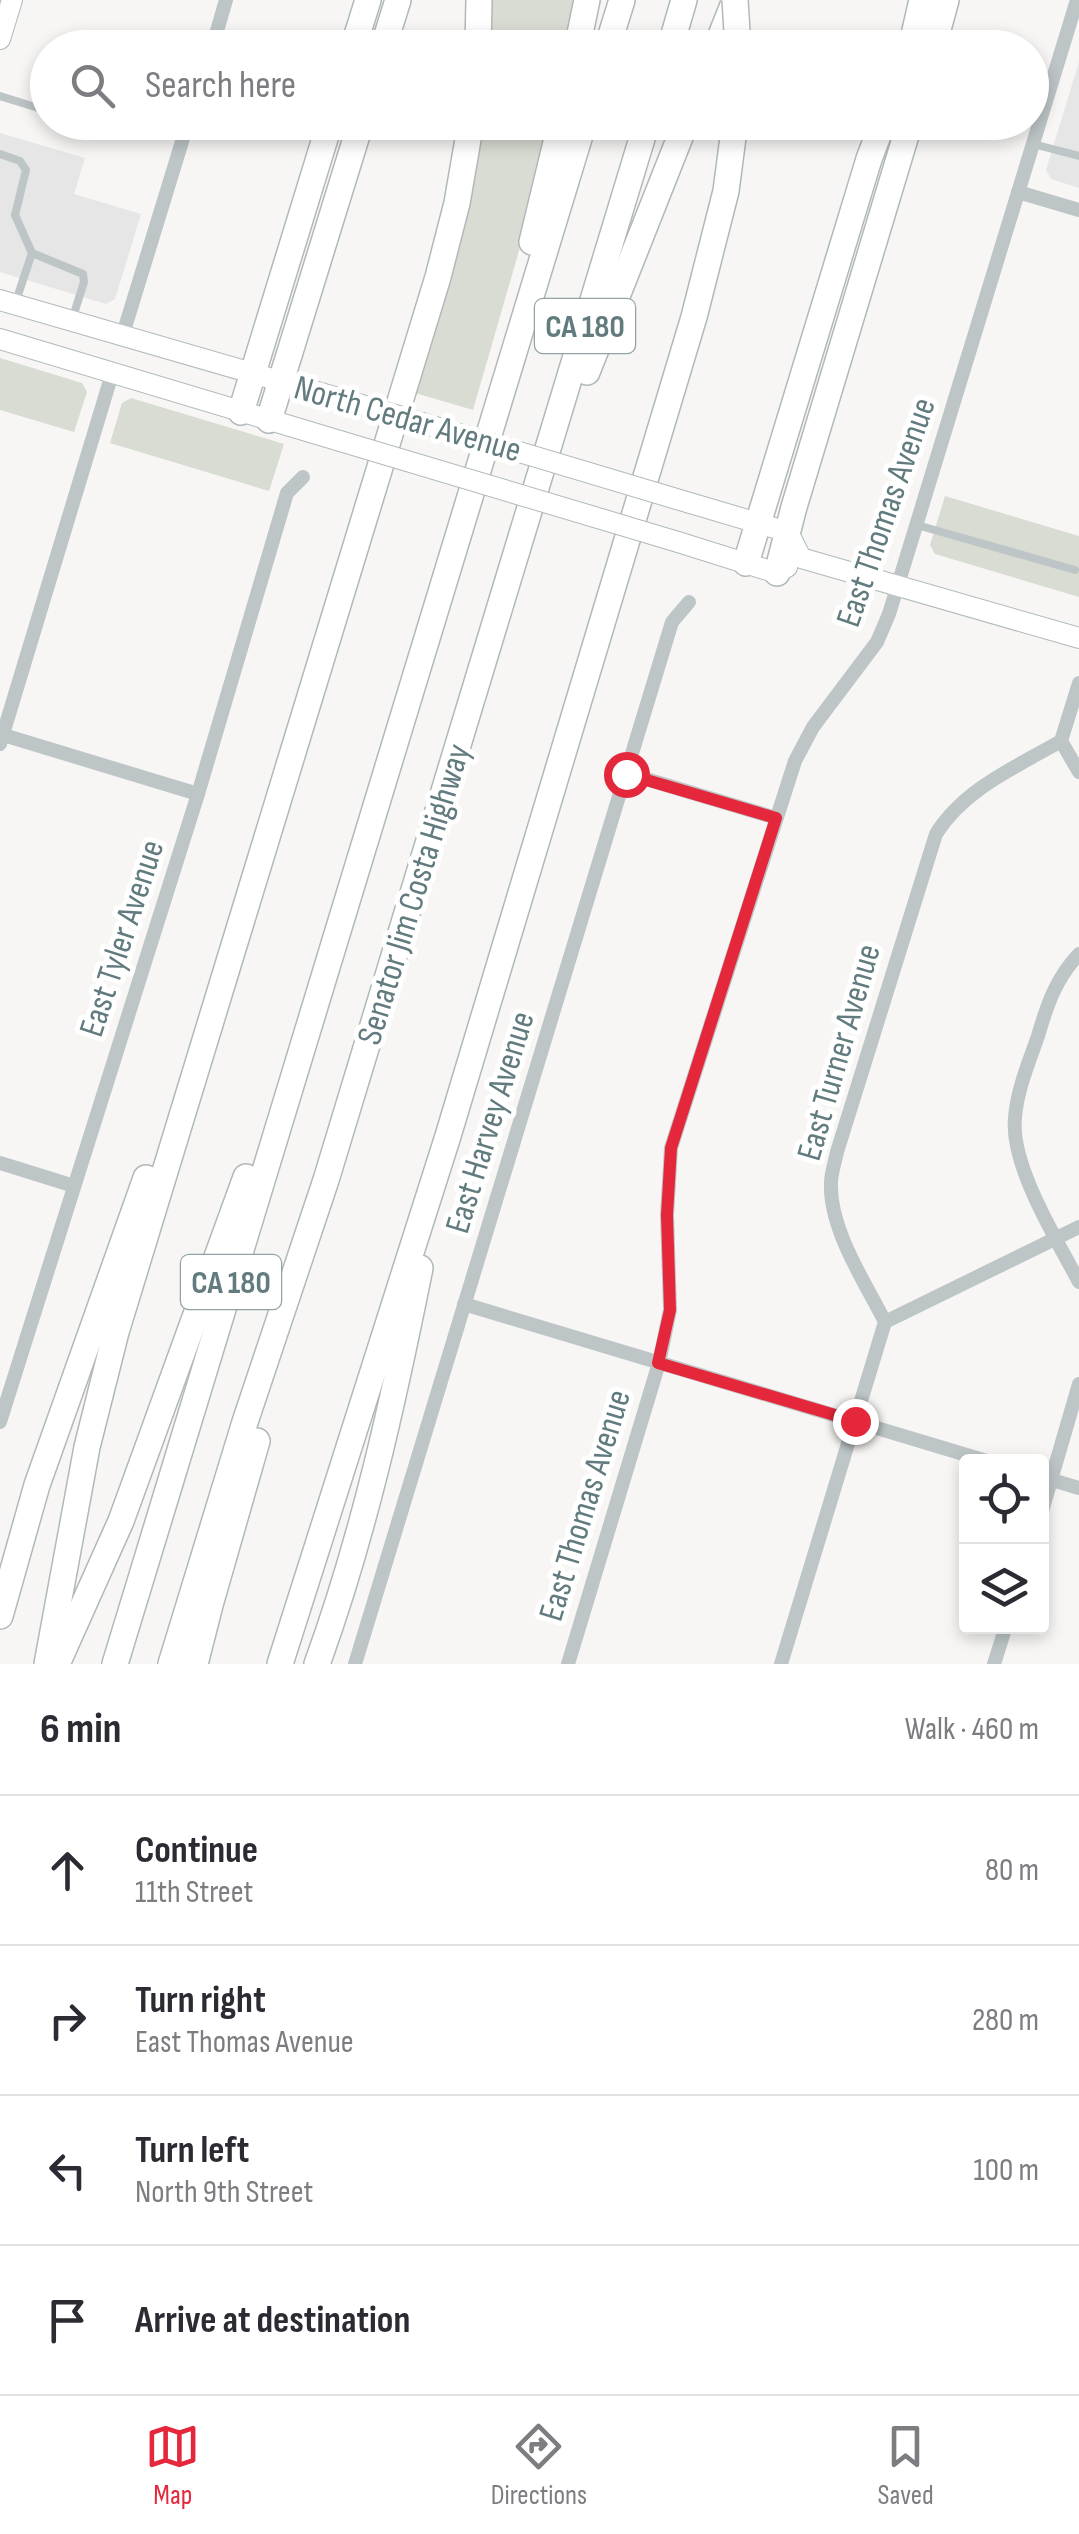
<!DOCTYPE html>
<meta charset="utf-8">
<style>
:root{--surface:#fff;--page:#f2f2f3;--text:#2b2b33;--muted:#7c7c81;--line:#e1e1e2;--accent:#e4273a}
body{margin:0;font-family:"Sofia Sans Condensed",sans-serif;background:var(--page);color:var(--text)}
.controls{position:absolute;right:30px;bottom:30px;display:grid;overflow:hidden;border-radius:10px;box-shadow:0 5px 15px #0003}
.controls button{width:90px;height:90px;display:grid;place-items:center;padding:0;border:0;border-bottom:2px solid var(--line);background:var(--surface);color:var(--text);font:50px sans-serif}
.stop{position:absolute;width:30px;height:30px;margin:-22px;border:8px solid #e4273a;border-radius:50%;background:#fff}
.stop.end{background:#e4273a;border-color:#fff;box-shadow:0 2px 10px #0008}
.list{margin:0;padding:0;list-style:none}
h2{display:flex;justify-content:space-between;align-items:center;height:130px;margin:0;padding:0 40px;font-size:42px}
h2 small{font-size:32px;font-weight:400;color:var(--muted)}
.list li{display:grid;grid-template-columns:65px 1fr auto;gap:30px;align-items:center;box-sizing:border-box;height:150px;padding:0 40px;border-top:2px solid var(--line)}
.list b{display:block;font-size:38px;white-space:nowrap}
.list p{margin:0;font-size:32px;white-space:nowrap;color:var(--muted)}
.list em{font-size:32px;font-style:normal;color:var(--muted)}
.icon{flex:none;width:55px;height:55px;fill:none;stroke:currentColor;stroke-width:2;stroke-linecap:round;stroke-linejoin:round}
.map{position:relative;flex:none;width:1079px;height:1664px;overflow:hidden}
.search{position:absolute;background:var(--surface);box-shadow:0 5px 15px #0003;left:30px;right:30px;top:30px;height:110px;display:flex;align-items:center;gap:25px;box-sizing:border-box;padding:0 35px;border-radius:55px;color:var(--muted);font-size:38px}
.sheet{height:730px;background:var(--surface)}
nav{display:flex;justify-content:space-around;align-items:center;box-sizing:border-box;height:140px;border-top:2px solid var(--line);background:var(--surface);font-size:28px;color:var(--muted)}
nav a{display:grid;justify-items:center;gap:5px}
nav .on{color:var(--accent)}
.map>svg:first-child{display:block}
</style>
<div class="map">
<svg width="1079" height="1664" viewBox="0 0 1079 1664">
<rect width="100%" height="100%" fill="#f7f6f4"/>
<g fill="#e5e6e5">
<polygon points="1079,62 1079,188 1051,179 1046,170"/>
<polygon points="0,133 85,158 74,194 141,214 115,299 106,304 0,272"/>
</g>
<g fill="#d9dcd3">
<polygon points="491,0 573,0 564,47 490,48"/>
<polygon points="484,123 550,123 534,199 473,410 415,393 467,216"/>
<polygon points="0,358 82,383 87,392 74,432 0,410"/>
<polygon points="131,398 284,444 269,491 110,443 122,403"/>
<polygon points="945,496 1079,536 1079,597 935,554 930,545"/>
</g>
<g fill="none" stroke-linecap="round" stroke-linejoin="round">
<defs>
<g id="secondary">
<polyline points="0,39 12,0"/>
<polyline points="0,300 352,402"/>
<polyline points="0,339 340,441"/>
<polyline points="690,503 788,532 801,558 1079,638"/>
<polyline points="678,542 777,573 787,567"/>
</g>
<g id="highway">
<polyline points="353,48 368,0"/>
<polyline points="383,48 398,0"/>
<polyline points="478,48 479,0"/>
<polyline points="577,48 587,0"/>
<polyline points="607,48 622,0"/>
<polyline points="670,48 684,0"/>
<polyline points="716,48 735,0"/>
<polyline points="911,48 922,0"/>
<polyline points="933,48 946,0"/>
<polyline points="532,242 561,122"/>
<polyline points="587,372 686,122"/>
<polyline points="241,412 330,122"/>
<polyline points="269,420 361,122"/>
<polyline points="746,563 869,159 883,122"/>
<polyline points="777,573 794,507 910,122"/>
<polyline points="0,1616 37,1485 146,1178"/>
<polyline points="47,1664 87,1447 116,1332 438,277 457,203 471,122"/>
<polyline points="57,1664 121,1521 246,1177"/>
<polyline points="115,1664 584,122"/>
<polyline points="171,1664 245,1422 326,1180 647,122"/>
<polyline points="195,1664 210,1605 257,1441"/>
<polyline points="280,1664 448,1136 694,317 726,191 735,122"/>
<path d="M317 1664C364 1535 393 1402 420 1268"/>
</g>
</defs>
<use href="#secondary" stroke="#b0b9bb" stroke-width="22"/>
<use href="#highway" stroke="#b1b8b9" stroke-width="28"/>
<g stroke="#bdc5c6" stroke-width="8">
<polyline points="0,96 48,111"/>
<polyline points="1033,144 1079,156"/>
<polyline points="0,154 20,161 26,170 15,215 32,253 83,274 84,282 72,320"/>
<polyline points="16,301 32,253"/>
<polyline points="917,525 1075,570"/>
</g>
<g stroke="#bdc5c6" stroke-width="14">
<polyline points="212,48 226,0"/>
<polyline points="1018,192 1079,210"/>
<polyline points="123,334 188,122"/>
<polyline points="0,734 198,794"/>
<polyline points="1061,741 1079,772"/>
<polyline points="0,744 112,374"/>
<polyline points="626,773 776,818"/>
<path d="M1079 954C1056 978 1047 1005 1038 1036 1029 1062 1017 1090 1015 1118 1010 1165 1057 1240 1079 1282"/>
<polyline points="0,1163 74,1186"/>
<polyline points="464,1304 990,1462"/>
<polyline points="885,1322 1079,1227"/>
<polyline points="0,1422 198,794 287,493 303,477"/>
<polyline points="1042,1477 1079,1488"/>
<polyline points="1042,1511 1079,1384"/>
<polyline points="355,1664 672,622 689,602"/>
<polyline points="568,1664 659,1363 670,1310 667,1215 671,1148 795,761 813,727 877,642 889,614 1077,0"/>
<path d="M781 1664 885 1322C865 1282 829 1229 831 1183 831 1173 835 1162 837 1152L936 834C964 789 1016 767 1061 741L1079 683"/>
<polyline points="994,1664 1006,1626"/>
</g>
<use href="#secondary" stroke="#fff" stroke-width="20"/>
<use href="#highway" stroke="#fff" stroke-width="25"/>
<defs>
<g id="secondary-bridge">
<polyline points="352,402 690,503"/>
<polyline points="340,441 678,542"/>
</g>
<polyline id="highway-bridge" points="735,0 738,48"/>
</defs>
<use href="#secondary-bridge" stroke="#b0b9bb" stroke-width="22" stroke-linecap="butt"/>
<use href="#highway-bridge" stroke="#b1b8b9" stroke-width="28" stroke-linecap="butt"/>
<use href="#secondary-bridge" stroke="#fff" stroke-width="20"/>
<use href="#highway-bridge" stroke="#fff" stroke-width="25"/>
</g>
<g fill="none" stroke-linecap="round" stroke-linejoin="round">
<polyline stroke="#e4273a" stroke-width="12" points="626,774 776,818 671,1148 667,1215 670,1310 658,1363 855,1421"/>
</g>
<g text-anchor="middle" stroke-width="10" stroke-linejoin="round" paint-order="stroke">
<g fill="#fff" stroke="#91a3a5" stroke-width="2.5">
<rect x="535" y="299" width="100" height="54" rx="8"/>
<rect x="181" y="1255" width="100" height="54" rx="8"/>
</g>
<g font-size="32" font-weight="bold" fill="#627b7f">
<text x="585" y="337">CA 180</text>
<text x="231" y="1293">CA 180</text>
</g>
<g font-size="35" fill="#627b7f" stroke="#fff">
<text transform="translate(408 418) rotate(16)" y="12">North Cedar Avenue</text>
<text transform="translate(885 512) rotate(-71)" y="12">East Thomas Avenue</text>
<text transform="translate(413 894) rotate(-73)" y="12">Senator Jim Costa Highway</text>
<text transform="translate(121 938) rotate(-72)" y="12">East Tyler Avenue</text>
<text transform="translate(838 1052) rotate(-74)" y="12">East Turner Avenue</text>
<text transform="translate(489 1122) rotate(-73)" y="12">East Harvey Avenue</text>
<text transform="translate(584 1505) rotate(-73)" y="12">East Thomas Avenue</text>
</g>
</g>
</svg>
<div class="controls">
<button><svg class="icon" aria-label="locate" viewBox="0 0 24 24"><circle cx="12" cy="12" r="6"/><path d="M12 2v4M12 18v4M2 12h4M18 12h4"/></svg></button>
<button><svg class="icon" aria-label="layers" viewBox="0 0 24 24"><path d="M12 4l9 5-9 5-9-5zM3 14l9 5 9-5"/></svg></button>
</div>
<div class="stop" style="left:626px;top:774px"></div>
<div class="stop end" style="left:855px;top:1421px"></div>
<div class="search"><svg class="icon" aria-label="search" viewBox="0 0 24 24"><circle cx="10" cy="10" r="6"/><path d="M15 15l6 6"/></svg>Search here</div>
</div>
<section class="sheet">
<h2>6 min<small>Walk · 460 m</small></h2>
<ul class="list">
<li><svg class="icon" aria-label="ahead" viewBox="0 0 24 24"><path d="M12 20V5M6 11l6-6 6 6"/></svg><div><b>Continue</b><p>11th Street</p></div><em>80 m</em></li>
<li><svg class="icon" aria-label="right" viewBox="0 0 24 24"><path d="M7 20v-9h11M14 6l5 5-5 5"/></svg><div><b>Turn right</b><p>East Thomas Avenue</p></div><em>280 m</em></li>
<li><svg class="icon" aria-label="left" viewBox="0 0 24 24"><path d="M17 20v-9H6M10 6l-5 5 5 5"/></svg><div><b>Turn left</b><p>North 9th Street</p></div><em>100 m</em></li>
<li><svg class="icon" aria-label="arrive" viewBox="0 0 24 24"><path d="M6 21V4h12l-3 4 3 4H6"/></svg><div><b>Arrive at destination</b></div></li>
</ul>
</section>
<nav>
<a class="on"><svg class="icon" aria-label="map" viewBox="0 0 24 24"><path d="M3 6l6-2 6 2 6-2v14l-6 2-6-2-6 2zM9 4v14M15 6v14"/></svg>Map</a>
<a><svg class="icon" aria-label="directions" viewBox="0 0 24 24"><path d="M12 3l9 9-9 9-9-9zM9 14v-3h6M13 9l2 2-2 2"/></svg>Directions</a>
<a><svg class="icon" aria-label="saved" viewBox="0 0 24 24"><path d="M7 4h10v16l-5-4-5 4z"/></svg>Saved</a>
</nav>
